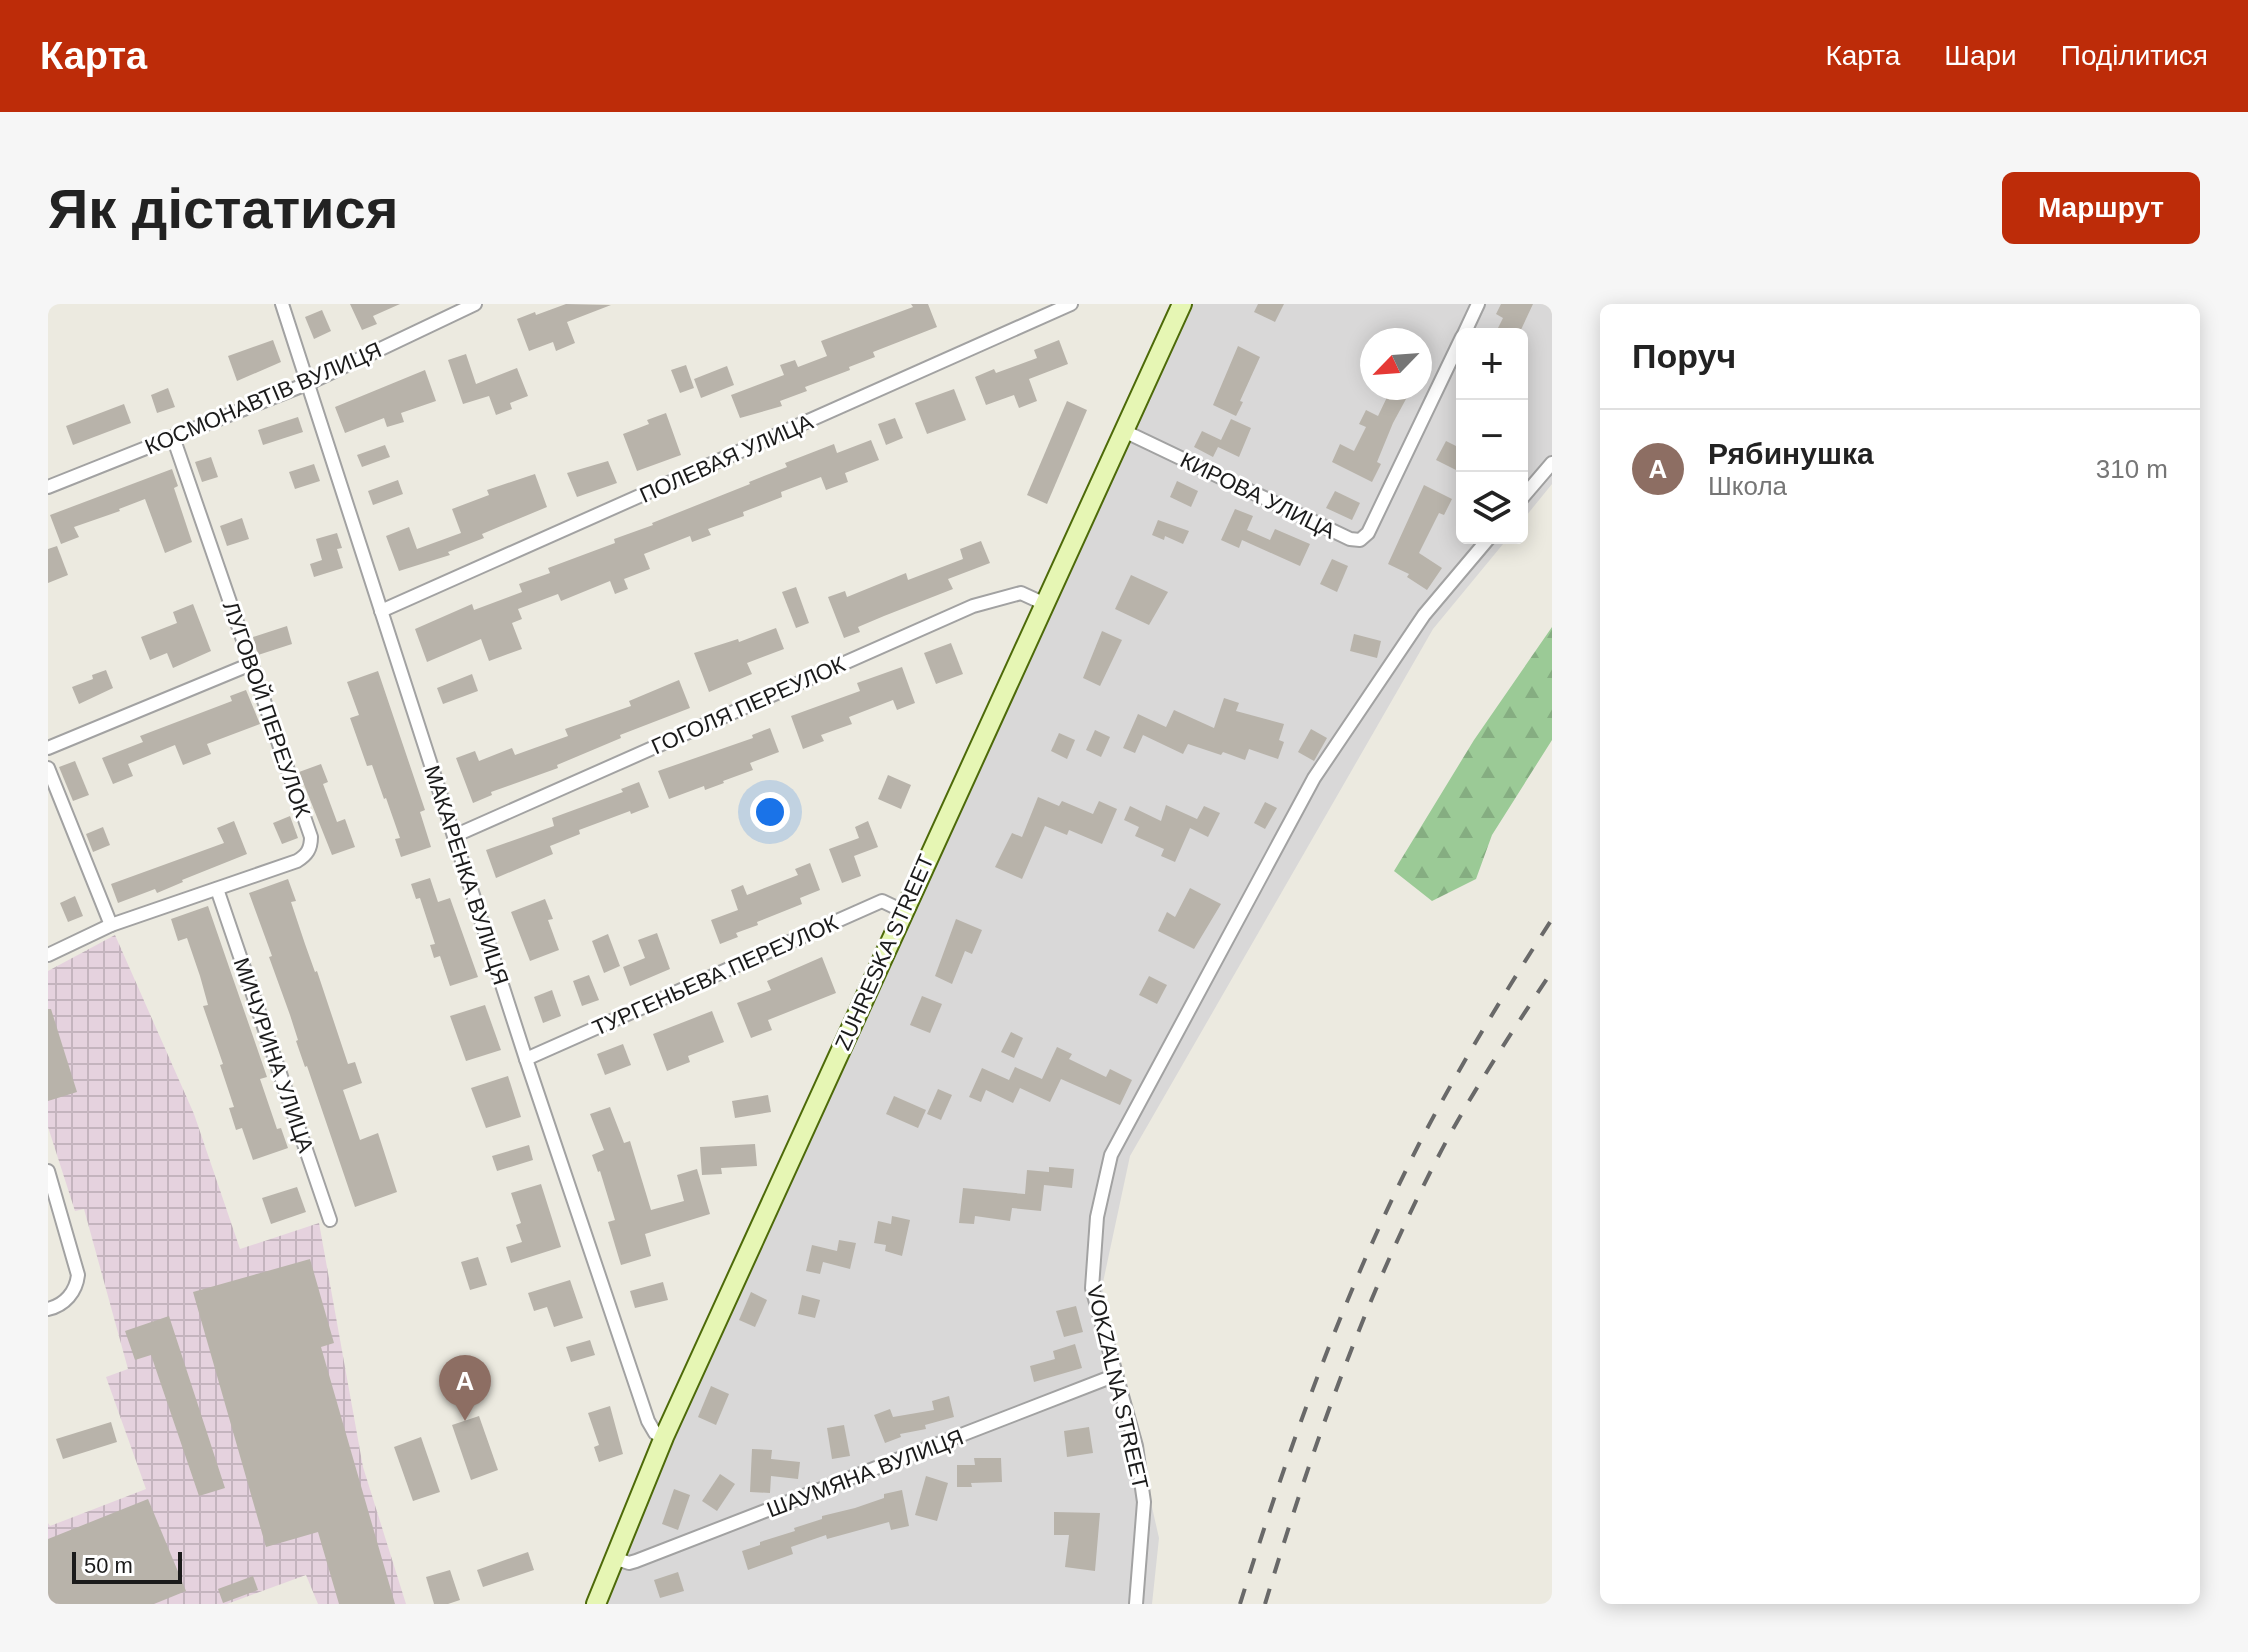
<!DOCTYPE html>
<html lang="uk">
<meta charset="utf-8">
<style>
:root{--surface:#fff;--page:#f6f6f6;--text:#222;--muted:#767676;--line:#e0e0e0;--accent:#bd2c09}
body{margin:0;font-family:Arial,sans-serif;background:var(--page);color:var(--text)}
.controls{position:absolute;right:24px;top:24px;display:grid;overflow:hidden;border-radius:12px;box-shadow:0 4px 20px #0003}
.controls button{width:72px;height:72px;display:grid;place-items:center;padding:0;border:0;border-bottom:2px solid var(--line);background:var(--surface);color:var(--text);font:40px sans-serif}
.compass{position:absolute;left:1312px;top:24px;width:72px;height:72px;border-radius:50%;background:var(--surface);box-shadow:0 4px 20px #0003;rotate:245deg}
.scale{position:absolute;left:24px;bottom:20px;width:110px;box-sizing:border-box;padding-left:8px;border:4px solid #1b1b1b;border-top:0;font-size:22px;line-height:28px;white-space:nowrap;color:#1b1b1b;-webkit-text-stroke:6px #fff;paint-order:stroke}
.you{position:absolute;left:722px;top:508px;width:28px;height:28px;margin:-20px;border:6px solid #fff;border-radius:50%;background:#1a73e8;box-shadow:0 0 0 12px #1a73e833}
.badge{display:grid;place-items:center;width:52px;height:52px;border-radius:50%;background:var(--accent);color:#fff;font-size:26px;font-weight:700}
.pin{position:absolute;translate:-50% -66px;filter:drop-shadow(0 2px 4px #0008)}
.pin::after{content:'';position:absolute;top:42px;width:28px;height:24px;background:inherit;clip-path:polygon(0 0,100% 0,50% 100%)}
.list{margin:0;padding:0;list-style:none}
h2{display:flex;justify-content:space-between;align-items:center;height:104px;margin:0;padding:0 32px;font-size:34px}
h2 small{font-size:26px;font-weight:400;color:var(--muted)}
.list li{display:grid;grid-template-columns:52px 1fr auto;gap:24px;align-items:center;box-sizing:border-box;height:120px;padding:0 32px;border-top:2px solid var(--line)}
.list b{display:block;font-size:30px;white-space:nowrap}
.list p{margin:0;font-size:26px;white-space:nowrap;color:var(--muted)}
.list em{font-size:26px;font-style:normal;color:var(--muted)}
.icon{flex:none;width:44px;height:44px;fill:none;stroke:currentColor;stroke-width:2;stroke-linecap:round;stroke-linejoin:round}
.map{position:relative;flex:none;width:1504px;height:1300px;overflow:hidden;border-radius:12px}
header{display:flex;align-items:center;gap:48px;box-sizing:border-box;height:112px;padding:0 40px;background:var(--accent);color:#fff}
header strong{font-size:38px}
nav{display:flex;gap:44px;margin-inline-start:auto;font-size:28px}
.intro{display:flex;align-items:center;justify-content:space-between;box-sizing:border-box;height:192px;padding:0 48px}
h1{margin:0;font-size:56px}
.button{padding:20px 36px;border-radius:12px;background:var(--accent);color:#fff;font-size:28px;font-weight:700}
main{display:flex;gap:48px;padding:0 48px}
aside{flex:1;background:var(--surface);border-radius:12px;box-shadow:0 4px 20px #0003}
.map>svg:first-child{display:block}
</style>
<header>
<strong>Карта</strong>
<nav><a>Карта</a><a>Шари</a><a>Поділитися</a></nav>
</header>
<div class="intro"><h1>Як дістатися</h1><a class="button">Маршрут</a></div>
<main>
<div class="map">
<svg width="1504" height="1300" viewBox="0 0 1504 1300">
<defs>
<pattern id="industrial-grid" width="8" height="8" patternUnits="userSpaceOnUse" patternTransform="scale(2)"><rect width="8" height="8" fill="#e5d2de"/><path d="M0 4h8M4 0v8" fill="none" stroke="#c4b4be"/></pattern>
<pattern id="forest-firs" width="22" height="20" patternUnits="userSpaceOnUse" patternTransform="scale(2)"><rect width="22" height="20" fill="#9bca96"/><path d="M5 1l3.5 6h-7zM16 11l3.5 6h-7z" fill="#85ad81"/></pattern>
</defs>
<rect width="100%" height="100%" fill="#eceae0"/>
<path fill="#d9d8d8" fill-rule="evenodd" d="M1144 0H1504V180L1474 217V30H1414V234H1460L1385 325 1082 852 1054 983 1111 1234 1104 1300H555L809 715ZM1324 36H1372V84H1324Z"/>
<polygon fill="url(#industrial-grid)" points="67,631 146,810 192,945 271,919 315,1163 358,1300 270,1300 258,1271 179,1300 0,1300 0,1219 2,1222 98,1185 58,1073 80,1065 36,905 27,907 0,823 0,667"/>
<polygon fill="url(#forest-firs)" points="1504,323 1504,436 1444,531 1428,575 1384,597 1346,567 1426,436"/>
<g fill="#b8b3aa">
<polygon points="302,0 352,0 325,12 329,20 314,26"/>
<polygon points="518,0 563,1 519,18 527,39 508,47 505,38 481,47 469,15 487,8 488,11"/>
<polygon points="863,0 880,0 889,23 825,48 827,53 801,63 802,66 757,83 759,87 732,97 734,102 692,114 683,91 736,71 732,61 747,56 750,63 779,52 773,37 865,3"/>
<polygon points="1210,0 1236,0 1227,18 1206,8"/>
<polygon points="1453,0 1485,0 1471,30 1447,30 1455,14 1448,10"/>
<polygon points="274,6 283,27 266,35 257,13"/>
<polygon points="225,36 233,58 189,77 180,52"/>
<polygon points="1011,36 1020,60 981,75 989,97 971,104 966,91 938,101 927,73 946,65 948,69 989,54 986,46"/>
<polygon points="1190,42 1212,53 1192,97 1195,98 1188,112 1165,101"/>
<polygon points="418,50 428,80 469,64 480,92 462,99 464,105 448,111 441,92 415,100 400,56"/>
<polygon points="638,61 646,84 632,89 623,66"/>
<polygon points="679,62 686,81 653,94 646,75"/>
<polygon points="377,66 388,97 353,109 356,118 339,123 336,114 297,129 287,103"/>
<polygon points="120,84 127,103 109,109 103,91"/>
<polygon points="1331,84 1364,84 1345,119 1329,158 1333,160 1324,178 1284,158 1292,140 1306,147 1318,123 1311,120 1318,106 1330,112 1341,89"/>
<polygon points="906,85 918,116 879,130 867,99"/>
<polygon points="1019,97 1039,106 999,200 979,191"/>
<polygon points="76,100 83,119 25,141 18,122"/>
<polygon points="618,109 633,151 589,167 575,130 601,120 599,116"/>
<polygon points="250,113 255,128 215,141 210,126"/>
<polygon points="847,114 855,134 838,141 830,120"/>
<polygon points="1183,115 1203,124 1191,153 1170,143 1165,153 1146,143 1154,127 1173,136"/>
<polygon points="823,136 831,156 797,169 800,178 778,186 773,173 733,188 734,193 695,208 696,212 660,225 663,231 644,238 642,232 596,250 602,265 576,275 580,285 567,290 562,277 513,297 510,290 470,305 474,315 464,319 474,345 441,357 433,335 379,358 367,325 424,300 426,306 474,288 471,280 502,269 500,264 567,239 566,235 605,221 604,219 702,180 701,178 739,163 737,159 786,140 789,149"/>
<polygon points="1398,137 1414,145 1414,169 1388,156"/>
<polygon points="337,141 342,153 314,163 309,151"/>
<polygon points="163,153 170,173 154,178 147,158"/>
<polygon points="560,157 569,179 529,193 519,169"/>
<polygon points="266,160 272,177 247,185 241,168"/>
<polygon points="124,165 130,182 126,184 144,238 117,249 97,195 71,205 72,207 26,223 31,233 13,240 2,211"/>
<polygon points="487,170 499,203 434,230 436,234 400,248 402,251 351,267 338,232 361,223 369,245 413,229 404,205 441,191 439,186"/>
<polygon points="350,176 355,190 325,201 320,187"/>
<polygon points="1129,177 1150,187 1143,203 1122,193"/>
<polygon points="1376,181 1404,195 1396,211 1391,209 1371,249 1394,264 1379,286 1359,273 1361,270 1340,260"/>
<polygon points="1287,187 1312,199 1304,216 1278,204"/>
<polygon points="1187,205 1205,212 1199,226 1222,236 1227,225 1262,240 1252,262 1194,236 1191,244 1173,236"/>
<polygon points="194,214 201,235 179,242 172,222"/>
<polygon points="1110,216 1141,227 1135,240 1117,232 1116,236 1104,231"/>
<polygon points="289,229 294,244 289,245 295,264 266,273 262,260 274,256 268,235"/>
<polygon points="933,237 942,259 900,275 905,285 836,312 810,323 812,328 796,334 780,293 797,287 799,293 858,269 860,276 915,255 912,245"/>
<polygon points="9,242 20,271 0,279 0,245"/>
<polygon points="1284,255 1300,262 1289,288 1272,280"/>
<polygon points="1083,271 1120,288 1101,321 1067,305"/>
<polygon points="748,283 761,319 748,324 734,288"/>
<polygon points="145,300 163,347 125,364 119,349 102,356 93,333 129,319 125,308"/>
<polygon points="239,322 244,340 210,351 205,333"/>
<polygon points="728,324 736,345 699,359 704,370 661,388 646,349 690,335 691,338"/>
<polygon points="1054,327 1074,336 1052,382 1035,374"/>
<polygon points="1306,330 1333,337 1329,354 1302,347"/>
<polygon points="903,339 915,370 888,380 876,349"/>
<polygon points="854,363 867,399 849,406 845,396 801,413 804,420 773,431 776,437 755,445 743,412 812,387 809,379"/>
<polygon points="58,366 65,384 31,400 24,383 45,375 44,371"/>
<polygon points="330,367 377,506 372,508 383,543 353,553 347,535 352,534 338,494 336,495 324,461 319,462 302,414 311,411 299,378"/>
<polygon points="424,370 430,387 395,400 389,384"/>
<polygon points="631,376 642,404 572,431 573,434 509,461 510,464 443,488 444,491 425,499 408,454 427,447 431,457 464,444 467,451 520,432 517,425 583,402 581,397"/>
<polygon points="198,386 212,420 159,440 163,450 135,461 127,441 80,460 85,472 65,480 54,454 95,438 92,432 184,397 182,392"/>
<polygon points="1176,394 1191,399 1188,407 1236,420 1231,436 1236,438 1230,455 1201,445 1197,456 1175,448 1173,451 1140,440 1135,450 1095,431 1087,449 1075,444 1090,410 1118,423 1126,406 1166,424"/>
<polygon points="722,424 731,448 702,459 705,466 675,477 676,479 657,486 656,482 621,495 610,467 705,434 704,431"/>
<polygon points="1263,425 1279,434 1266,457 1250,448"/>
<polygon points="1047,426 1062,433 1053,453 1038,446"/>
<polygon points="1011,429 1027,436 1019,455 1003,447"/>
<polygon points="27,457 41,491 25,497 11,463"/>
<polygon points="273,460 280,478 275,480 289,518 297,515 307,543 284,551 251,468"/>
<polygon points="840,471 863,481 853,505 830,495"/>
<polygon points="591,478 601,503 583,510 582,507 531,526 532,530 502,542 505,550 448,574 438,546 506,522 504,514 575,488 573,485"/>
<polygon points="990,493 1011,502 1014,497 1045,510 1051,497 1069,505 1054,540 1021,526 1019,531 997,522 974,575 947,563 964,529 974,533"/>
<polygon points="1217,498 1229,504 1217,525 1206,519"/>
<polygon points="1118,501 1149,515 1156,502 1172,509 1160,533 1142,524 1127,558 1113,552 1116,545 1087,532 1091,523 1076,516 1082,502 1113,517"/>
<polygon points="242,512 250,534 234,540 225,519"/>
<polygon points="186,517 199,550 134,576 135,578 109,589 107,585 70,599 63,580 176,539 169,524"/>
<polygon points="820,517 830,543 806,552 813,572 794,579 781,545 811,534 807,523"/>
<polygon points="55,523 62,541 45,548 38,530"/>
<polygon points="762,559 772,586 752,594 754,600 709,618 710,621 688,629 690,633 672,640 663,616 690,606 683,586 695,581 699,591 750,571 747,565"/>
<polygon points="382,574 390,598 402,594 430,673 402,682 392,652 386,654 382,641 387,640 372,594 368,595 363,580"/>
<polygon points="240,575 248,597 243,598 257,640 267,668 269,667 300,760 307,758 314,779 295,786 312,836 330,829 349,888 307,903 259,762 257,763 248,737 250,736 242,711 221,653 224,652 201,589"/>
<polygon points="1142,584 1173,600 1146,645 1110,627 1119,608 1127,613"/>
<polygon points="27,592 35,612 20,618 12,599"/>
<polygon points="497,595 505,615 500,616 511,646 482,657 463,608"/>
<polygon points="160,602 219,773 212,775 229,825 233,824 240,844 205,856 194,824 188,826 181,804 186,803 172,761 175,760 155,702 160,701 152,672 139,634 130,637 123,615"/>
<polygon points="908,615 934,626 924,650 917,647 904,680 887,672"/>
<polygon points="609,629 622,665 582,682 575,663 597,654 590,636"/>
<polygon points="560,630 572,662 556,669 544,637"/>
<polygon points="774,653 788,689 720,716 724,726 703,734 689,699 723,686 719,677"/>
<polygon points="541,671 551,696 534,702 525,677"/>
<polygon points="1101,672 1119,681 1109,700 1091,691"/>
<polygon points="504,686 513,712 495,719 486,693"/>
<polygon points="874,692 894,700 882,729 862,721"/>
<polygon points="437,701 453,746 418,757 402,712"/>
<polygon points="0,705 3,705 29,788 0,797"/>
<polygon points="664,707 676,738 640,752 642,758 619,767 605,730"/>
<polygon points="963,728 975,734 966,754 953,748"/>
<polygon points="575,740 583,761 557,771 549,750"/>
<polygon points="1009,743 1024,750 1021,755 1058,773 1062,765 1084,776 1072,801 1013,775 1002,798 972,784 965,799 938,786 933,798 921,793 934,764 961,776 967,763 994,775"/>
<polygon points="460,772 473,813 438,824 423,784"/>
<polygon points="890,785 904,791 893,816 879,810"/>
<polygon points="720,791 723,808 687,814 684,797"/>
<polygon points="846,792 878,806 870,824 838,810"/>
<polygon points="562,803 576,839 582,837 603,906 636,897 629,871 649,865 662,910 597,930 603,952 573,961 560,918 567,916 552,867 550,868 544,851 556,846 542,810"/>
<polygon points="707,840 709,862 673,864 674,870 654,871 652,843"/>
<polygon points="481,841 485,856 449,867 444,852"/>
<polygon points="1001,863 1026,865 1024,884 996,881 993,907 964,904 962,917 927,912 926,920 911,919 915,884 977,890 979,866 1001,868"/>
<polygon points="493,880 513,943 463,959 458,943 474,938 468,921 473,919 463,889"/>
<polygon points="249,883 258,908 223,920 214,894"/>
<polygon points="844,912 862,916 854,952 837,947 838,941 826,939 830,917 843,920"/>
<polygon points="791,936 808,939 802,965 775,958 772,970 758,967 764,941 789,947"/>
<polygon points="430,953 439,981 422,986 413,958"/>
<polygon points="262,955 286,1039 273,1043 347,1300 291,1300 270,1228 218,1243 145,988"/>
<polygon points="522,976 535,1014 506,1023 499,1003 486,1007 480,989"/>
<polygon points="615,978 620,996 587,1004 582,987"/>
<polygon points="703,988 719,996 707,1023 691,1016"/>
<polygon points="754,991 772,996 767,1014 750,1010"/>
<polygon points="1028,1002 1035,1028 1016,1033 1008,1007"/>
<polygon points="121,1012 177,1184 151,1192 103,1051 87,1056 77,1027"/>
<polygon points="542,1036 547,1051 523,1058 518,1043"/>
<polygon points="1027,1040 1034,1064 986,1078 982,1062 1007,1055 1005,1047"/>
<polygon points="663,1082 681,1090 668,1121 650,1113"/>
<polygon points="901,1092 906,1113 877,1121 878,1125 852,1130 853,1133 837,1139 826,1111 842,1105 845,1113 886,1106 884,1097"/>
<polygon points="562,1102 575,1150 551,1158 546,1143 551,1141 540,1109"/>
<polygon points="431,1112 450,1166 423,1176 404,1121"/>
<polygon points="63,1118 69,1138 15,1155 8,1135"/>
<polygon points="796,1121 802,1152 784,1155 779,1124"/>
<polygon points="1041,1123 1045,1149 1019,1153 1016,1127"/>
<polygon points="373,1133 392,1188 365,1197 346,1143"/>
<polygon points="704,1145 724,1146 723,1155 752,1158 750,1175 723,1172 722,1189 702,1188"/>
<polygon points="926,1154 953,1154 954,1178 923,1179 924,1183 909,1183 909,1161 927,1161"/>
<polygon points="672,1170 687,1180 669,1207 654,1197"/>
<polygon points="878,1172 900,1179 889,1217 867,1211"/>
<polygon points="626,1185 642,1191 630,1226 614,1220"/>
<polygon points="854,1186 861,1222 843,1226 841,1218 779,1235 778,1231 743,1243 745,1250 700,1266 694,1247 712,1241 712,1238 747,1227 746,1224 774,1215 774,1212 807,1204 836,1194 836,1190"/>
<polygon points="100,1195 138,1287 106,1300 0,1300 0,1235"/>
<polygon points="1006,1208 1052,1209 1047,1267 1017,1263 1021,1231 1006,1231"/>
<polygon points="480,1248 486,1266 435,1283 429,1266"/>
<polygon points="402,1266 412,1296 400,1300 386,1300 378,1273"/>
<polygon points="630,1268 636,1287 612,1294 606,1276"/>
<polygon points="205,1272 210,1286 175,1299 170,1285"/>
</g>
<g fill="none" stroke-linecap="round" stroke-linejoin="round">
<defs>
<g id="street">
<polyline points="234,0 478,755 600,1117 607,1129 616,1133"/>
<polyline points="1416,30 1430,0"/>
<polyline points="1076,127 1302,235 1312,236 1320,229 1414,33"/>
<polyline points="0,183 261,79 427,0"/>
<polyline points="1474,194 1504,159"/>
<polyline points="333,307 1023,0"/>
<polyline points="0,444 203,360"/>
<polyline points="0,464 63,621"/>
<polyline points="406,532 925,302 973,289 997,300"/>
<polyline points="169,585 282,916"/>
<path d="M0 651 63 621 249 557C259 551 263 545 263 533L125 133"/>
<polyline points="478,755 834,597 855,607"/>
<path d="M0 867 30 971C28 988 17 1001 0 1005"/>
<polyline points="566,1254 581,1259 588,1257 1068,1071"/>
<polyline points="1088,1300 1096,1198 1088,1142 1044,984 1049,913 1063,851 1266,474 1376,311 1441,234"/>
</g>
<polyline id="secondary" points="548,1300 616,1133 1134,0"/>
</defs>
<use href="#street" stroke="#a2a2a2" stroke-width="16"/>
<use href="#secondary" stroke="#4d6a09" stroke-width="22"/>
<use href="#street" stroke="#fff" stroke-width="12"/>
<use href="#secondary" stroke="#e6f6b4" stroke-width="18"/>
<g stroke="#696969" stroke-width="4" stroke-dasharray="16 16" stroke-linecap="butt">
<path d="M1192 1300C1241 1143 1296 988 1371 840 1411 763 1457 688 1504 615"/>
<path d="M1217 1300C1263 1148 1316 995 1390 853 1423 789 1464 728 1504 667"/>
</g>
</g>
<g text-anchor="middle" stroke-width="6" stroke-linejoin="round" paint-order="stroke">
<g font-size="22" fill="#1b1b1b" stroke="#fff">
<text transform="translate(215 94) rotate(-23)" y="8">КОСМОНАВТІВ ВУЛИЦЯ</text>
<text transform="translate(678 154) rotate(-24)" y="8">ПОЛЕВАЯ УЛИЦА</text>
<text transform="translate(1210 191) rotate(26)" y="8">КИРОВА УЛИЦА</text>
<text transform="translate(700 401) rotate(-24)" y="8">ГОГОЛЯ ПЕРЕУЛОК</text>
<text transform="translate(219 405) rotate(71)" y="8">ЛУГОВОЙ ПЕРЕУЛОК</text>
<text transform="translate(419 571) rotate(72)" y="8">МАКАРЕНКА ВУЛИЦЯ</text>
<text transform="translate(836 648) rotate(-66)" y="8">ZUHRESKA STREET</text>
<text transform="translate(667 671) rotate(-24)" y="8">ТУРГЕНЬЕВА ПЕРЕУЛОК</text>
<text transform="translate(226 751) rotate(71)" y="8">МИЧУРИНА УЛИЦА</text>
<text transform="translate(1070 1083) rotate(77)" y="8">VOKZALNA STREET</text>
<text transform="translate(817 1169) rotate(-21)" y="8">ШАУМЯНА ВУЛИЦЯ</text>
</g>
</g>
</svg>
<div class="controls">
<button>+</button>
<button>−</button>
<button><svg class="icon" aria-label="layers" viewBox="0 0 24 24"><path d="M12 4l9 5-9 5-9-5zM3 14l9 5 9-5"/></svg></button>
</div>
<svg class="compass" viewBox="-18 -18 36 36"><path d="M0-13l5 13h-10z" fill="#e53935"/><path d="M0 13l5-13h-10z" fill="#767676"/></svg>
<div class="scale">50 m</div>
<div class="you"></div>
<div class="pin badge" style="left:417px;top:1117px;background:#8d6e63">A</div>
</div>
<aside>
<h2>Поруч<small></small></h2>
<ul class="list">
<li><span class="badge" style="background:#8d6e63">A</span><div><b>Рябинушка</b><p>Школа</p></div><em>310 m</em></li>
</ul>
</aside>
</main>
